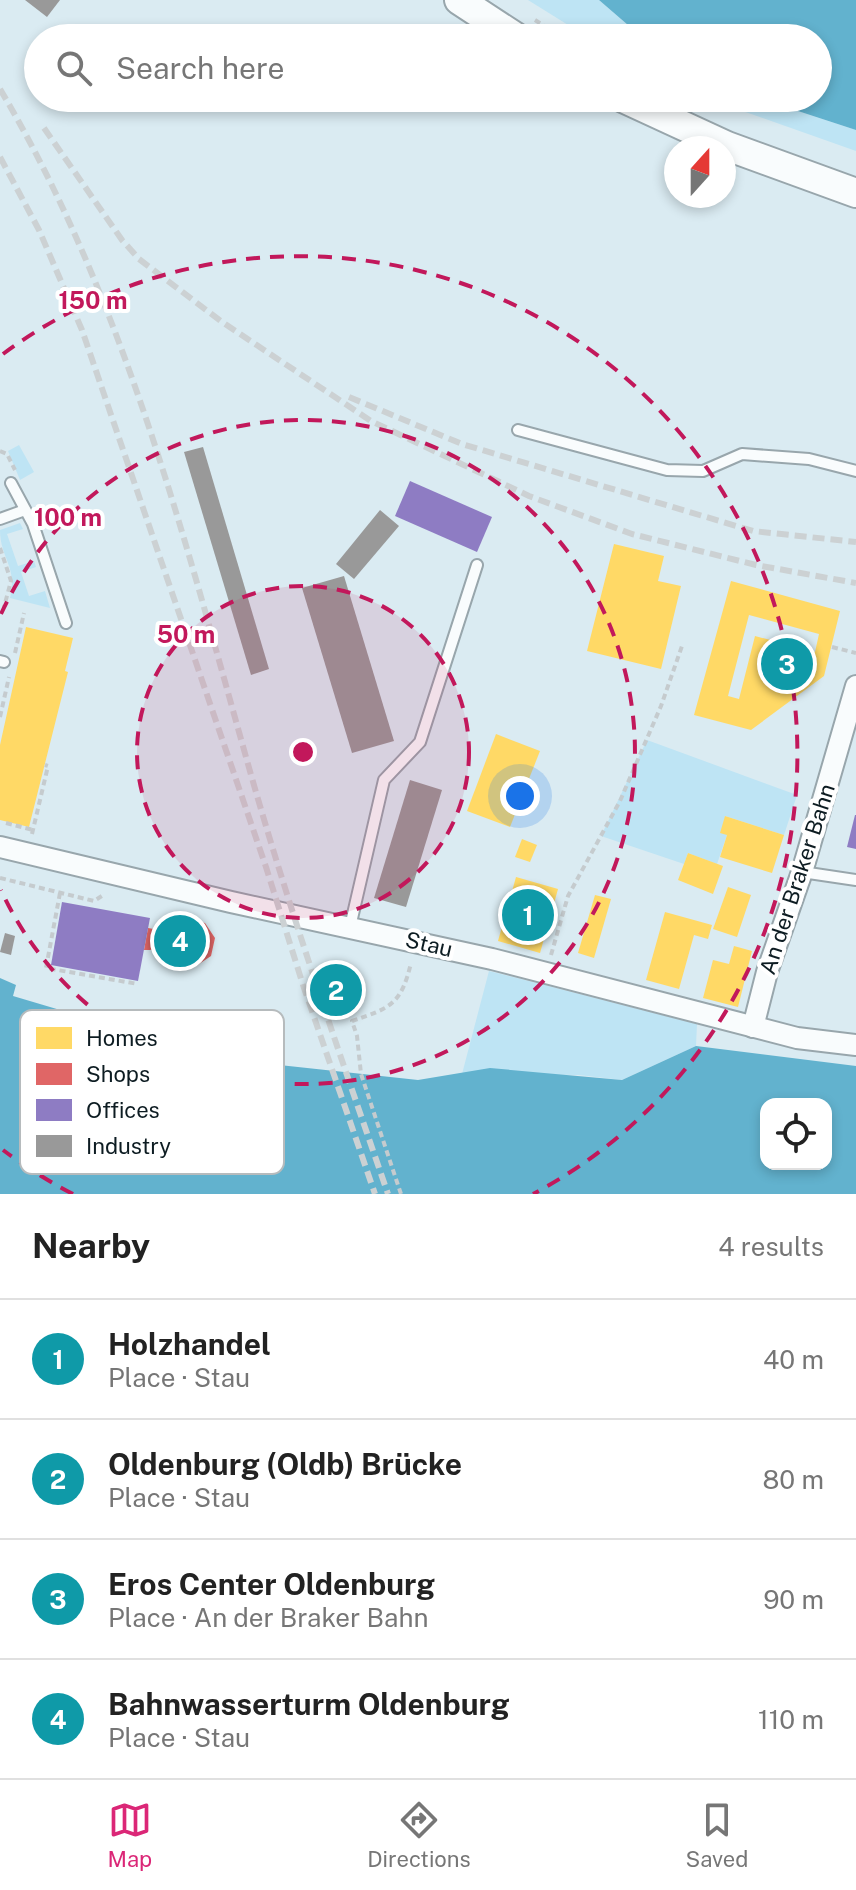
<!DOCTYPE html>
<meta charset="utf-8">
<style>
:root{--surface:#fff;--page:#f2f2f2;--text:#222;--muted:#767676;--line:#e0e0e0;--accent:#db2777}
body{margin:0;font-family:"Public Sans",sans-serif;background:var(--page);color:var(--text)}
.controls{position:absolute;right:24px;bottom:24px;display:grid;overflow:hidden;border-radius:16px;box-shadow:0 4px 12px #0003}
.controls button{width:72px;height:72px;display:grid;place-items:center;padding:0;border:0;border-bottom:2px solid var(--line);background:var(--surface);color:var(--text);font:40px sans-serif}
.compass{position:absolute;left:664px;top:136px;width:72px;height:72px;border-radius:50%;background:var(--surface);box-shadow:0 4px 12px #0003;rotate:21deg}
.you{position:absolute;left:520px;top:796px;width:28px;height:28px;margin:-20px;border:6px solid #fff;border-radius:50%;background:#1a73e8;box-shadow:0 0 0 12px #1a73e833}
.badge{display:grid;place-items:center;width:52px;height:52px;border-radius:50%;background:var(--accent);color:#fff;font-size:26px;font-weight:700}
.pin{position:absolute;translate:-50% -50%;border:4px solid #fff;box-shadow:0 2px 8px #0006}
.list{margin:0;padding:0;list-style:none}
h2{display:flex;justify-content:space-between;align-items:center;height:104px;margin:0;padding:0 32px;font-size:34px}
h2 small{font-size:26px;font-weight:400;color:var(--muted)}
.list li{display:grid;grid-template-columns:52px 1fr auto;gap:24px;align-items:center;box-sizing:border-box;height:120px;padding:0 32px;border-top:2px solid var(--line)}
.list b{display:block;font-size:30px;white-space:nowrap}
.list p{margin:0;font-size:26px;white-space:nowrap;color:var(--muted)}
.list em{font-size:26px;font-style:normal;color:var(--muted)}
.icon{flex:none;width:44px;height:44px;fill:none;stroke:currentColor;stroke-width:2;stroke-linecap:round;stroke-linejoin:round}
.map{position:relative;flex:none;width:856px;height:1194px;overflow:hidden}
.search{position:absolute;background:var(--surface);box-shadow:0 4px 12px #0003;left:24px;right:24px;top:24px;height:88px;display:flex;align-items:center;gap:20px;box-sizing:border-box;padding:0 28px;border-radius:44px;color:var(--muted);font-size:30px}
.sheet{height:584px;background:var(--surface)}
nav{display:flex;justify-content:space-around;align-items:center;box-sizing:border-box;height:112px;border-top:2px solid var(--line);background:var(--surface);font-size:22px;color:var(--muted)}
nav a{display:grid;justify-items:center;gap:4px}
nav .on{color:var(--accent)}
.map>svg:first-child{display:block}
</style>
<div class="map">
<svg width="856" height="1194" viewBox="0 0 856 1194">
<rect width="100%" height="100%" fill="#daebf2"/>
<g fill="#bee4f4">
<polygon points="528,0 599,0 643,38 589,38"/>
<polygon points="713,98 758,98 856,130 856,151 737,109"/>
<polygon points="19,445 34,472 20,480 8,451"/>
<path d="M20 523 23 529 7 534 18 566 34 561 36 567 21 572 29 596 45 591 50 608 10 598C18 567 0 558 0 530Z"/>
<polygon points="647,740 797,795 784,835 725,816 727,835 717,864 688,853 684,864 601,836"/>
<polygon points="489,971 697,1024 696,1046 622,1080 579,1075 462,1074"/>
</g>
<g fill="#62b2ce" fill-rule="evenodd">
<polygon points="599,0 856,0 856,130 758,98 818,98 818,38 643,38"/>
<path d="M0 978 16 985 13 996 225 1059 418 1080 490 1068 622 1080 696 1046 856 1066V1194H0ZM766 1104H826V1164H766Z"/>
</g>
<g fill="#ffd966" fill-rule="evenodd">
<polygon points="614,544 664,556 658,581 681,586 661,669 587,651"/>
<path d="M731 581 840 611 824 676 751 730 694 715ZM749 615 819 634 815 652 755 636 739 699 728 696Z"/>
<polygon points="26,627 73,638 65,671 68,672 29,827 0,820 0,745"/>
<polygon points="496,734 540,751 510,827 467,811"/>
<polygon points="725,816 784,835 772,873 720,857 727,835 720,833"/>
<polygon points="522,839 537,845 530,862 515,857"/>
<polygon points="688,853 723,866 713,894 678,880"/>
<polygon points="516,877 558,889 540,953 498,941"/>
<polygon points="728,887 751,895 737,937 713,929"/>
<polygon points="595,895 611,899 594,958 578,953"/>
<polygon points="665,912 712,925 708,939 694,935 679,989 646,980"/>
<polygon points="734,946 752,951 738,1007 703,998 713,960 729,964"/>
</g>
<polygon fill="#e06666" points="187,919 205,923 215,938 211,956 196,966 179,963 168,949 169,944 150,950 144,950 148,928 171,932"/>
<g fill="#8e7cc3">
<polygon points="410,481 492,517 477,552 395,516"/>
<polygon points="855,815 856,815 856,849 847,847"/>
<polygon points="62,902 150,918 138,981 51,965"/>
</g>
<g fill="#999">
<polygon points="25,0 60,0 47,17"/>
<polygon points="203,447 269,669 251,675 184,452"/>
<polygon points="380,510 399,526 354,579 336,564"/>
<polygon points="344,576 394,741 352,753 302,588"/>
<polygon points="410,780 442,790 406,907 374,898"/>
<polygon points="5,933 15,936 11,955 0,952"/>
<polygon points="341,970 352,1002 331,1009 320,978"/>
</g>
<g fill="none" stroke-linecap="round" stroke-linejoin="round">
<defs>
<g id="lane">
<polyline points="518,430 667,470 703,471 742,454 809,459 856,471"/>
<polyline points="11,483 33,524 66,623"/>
<polyline points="0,519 25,510"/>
<polyline points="0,661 4,662"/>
<polyline points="802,872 856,880"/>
<polyline points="350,927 384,780 420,742 477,565"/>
</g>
<g id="street">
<polyline points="0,847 231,902 492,959 797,1038 856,1045"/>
<polyline points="753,1027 767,972 802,872 856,686"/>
</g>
<g id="secondary">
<polyline points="459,0 517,38"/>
<polyline points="623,98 727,146 856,193"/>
</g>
</defs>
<use href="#lane" stroke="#98a6ac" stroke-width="14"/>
<use href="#street" stroke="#98a6ac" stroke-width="24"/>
<use href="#secondary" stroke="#98a6ac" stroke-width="32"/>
<g stroke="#c5cbce" stroke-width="4" stroke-dasharray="6 4" stroke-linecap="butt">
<polyline points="535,20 563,38"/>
<polyline points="0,451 7,454 15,470"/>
<polyline points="0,548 11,581 4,607"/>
<polyline points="832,647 856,653"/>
<polyline points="15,653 24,613"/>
<polyline points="0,717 9,677"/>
<polyline points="6,823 33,830"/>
<polyline points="32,834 48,766 45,765"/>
<polyline points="0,878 94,901 105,894"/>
<polyline points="60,893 46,968 138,984"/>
<polyline points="551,955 568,896 620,801 661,706 682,646"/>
<path d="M401 1194 361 1074 357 1036 352 1021C390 1008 401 1005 411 963"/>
</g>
<use href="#lane" stroke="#f9fcfd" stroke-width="10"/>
<use href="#street" stroke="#f9fcfd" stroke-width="20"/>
<use href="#secondary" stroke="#f9fcfd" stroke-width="28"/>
<g stroke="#ccd1d3" stroke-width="6" stroke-dasharray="12 6" stroke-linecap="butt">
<path d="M0 89C122 295 182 529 246 757 287 904 338 1049 388 1194"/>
<polyline points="44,128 122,240 139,259 222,322 371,421 529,496 632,534 756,565 856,583"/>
<polyline points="0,157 39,230 82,330 266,867 303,985 375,1194"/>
<polyline points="349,397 462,444 753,531 856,542"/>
</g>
</g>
<circle cx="303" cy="752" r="166" fill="#c2185b" fill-opacity=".12"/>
<g fill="none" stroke="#c2185b" stroke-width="4" stroke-dasharray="14 10">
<circle cx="303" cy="752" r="166"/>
<path d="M1 614A332 332 0 1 1 1 890"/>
<path d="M73 1194A498 498 0 0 1 3 1150M3 354A498 498 0 1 1 533 1194"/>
</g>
<g text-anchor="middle" stroke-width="8" stroke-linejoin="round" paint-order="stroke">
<g font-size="22" fill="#0d1c22" stroke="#fff">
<text transform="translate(797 879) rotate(-72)" y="8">An der Braker Bahn</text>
<text transform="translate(429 944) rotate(13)" y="8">Stau</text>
</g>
</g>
<rect x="20" y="1010" width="264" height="164" rx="12" fill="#fff" stroke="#b6bbbd" stroke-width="2"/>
<rect x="36" y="1027" width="36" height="22" fill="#ffd966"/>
<rect x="36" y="1063" width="36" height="22" fill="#e06666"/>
<rect x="36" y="1099" width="36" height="22" fill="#8e7cc3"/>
<rect x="36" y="1135" width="36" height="22" fill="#999"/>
<g font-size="22" fill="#0d1c22">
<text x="86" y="1046">Homes</text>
<text x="86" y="1082">Shops</text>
<text x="86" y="1118">Offices</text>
<text x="86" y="1154">Industry</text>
</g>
<circle cx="303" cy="752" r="12" fill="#c2185b" stroke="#fff" stroke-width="4"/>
<g font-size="24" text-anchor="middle" font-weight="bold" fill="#c2185b" stroke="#fff" stroke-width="8" stroke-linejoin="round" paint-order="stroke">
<text x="93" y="309">150 m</text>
<text x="68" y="526">100 m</text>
<text x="186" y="643">50 m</text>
</g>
</svg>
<div class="controls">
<button><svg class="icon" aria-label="locate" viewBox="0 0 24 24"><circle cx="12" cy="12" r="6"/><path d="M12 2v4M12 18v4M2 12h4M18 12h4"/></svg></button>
</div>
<svg class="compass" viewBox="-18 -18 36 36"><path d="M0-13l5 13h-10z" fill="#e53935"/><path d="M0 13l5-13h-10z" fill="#767676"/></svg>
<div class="you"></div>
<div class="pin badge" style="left:528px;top:915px;background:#0f9aa8">1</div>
<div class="pin badge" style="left:336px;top:990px;background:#0f9aa8">2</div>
<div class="pin badge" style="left:787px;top:664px;background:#0f9aa8">3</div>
<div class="pin badge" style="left:180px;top:941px;background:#0f9aa8">4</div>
<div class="search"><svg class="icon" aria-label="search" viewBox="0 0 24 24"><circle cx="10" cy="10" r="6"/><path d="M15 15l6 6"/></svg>Search here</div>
</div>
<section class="sheet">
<h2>Nearby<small>4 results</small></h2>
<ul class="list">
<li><span class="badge" style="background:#0f9aa8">1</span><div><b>Holzhandel</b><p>Place · Stau</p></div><em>40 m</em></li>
<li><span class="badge" style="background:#0f9aa8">2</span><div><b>Oldenburg (Oldb) Brücke</b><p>Place · Stau</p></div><em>80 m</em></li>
<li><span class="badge" style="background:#0f9aa8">3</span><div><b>Eros Center Oldenburg</b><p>Place · An der Braker Bahn</p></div><em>90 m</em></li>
<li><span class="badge" style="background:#0f9aa8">4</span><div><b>Bahnwasserturm Oldenburg</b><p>Place · Stau</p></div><em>110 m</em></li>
</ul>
</section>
<nav>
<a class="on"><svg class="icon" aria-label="map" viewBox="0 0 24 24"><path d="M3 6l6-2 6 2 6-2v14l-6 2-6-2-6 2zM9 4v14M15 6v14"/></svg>Map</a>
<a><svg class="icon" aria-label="directions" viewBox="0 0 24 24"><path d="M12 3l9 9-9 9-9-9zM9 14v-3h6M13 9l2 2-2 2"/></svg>Directions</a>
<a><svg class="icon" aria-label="saved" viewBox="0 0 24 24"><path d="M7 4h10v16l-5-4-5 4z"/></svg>Saved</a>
</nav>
